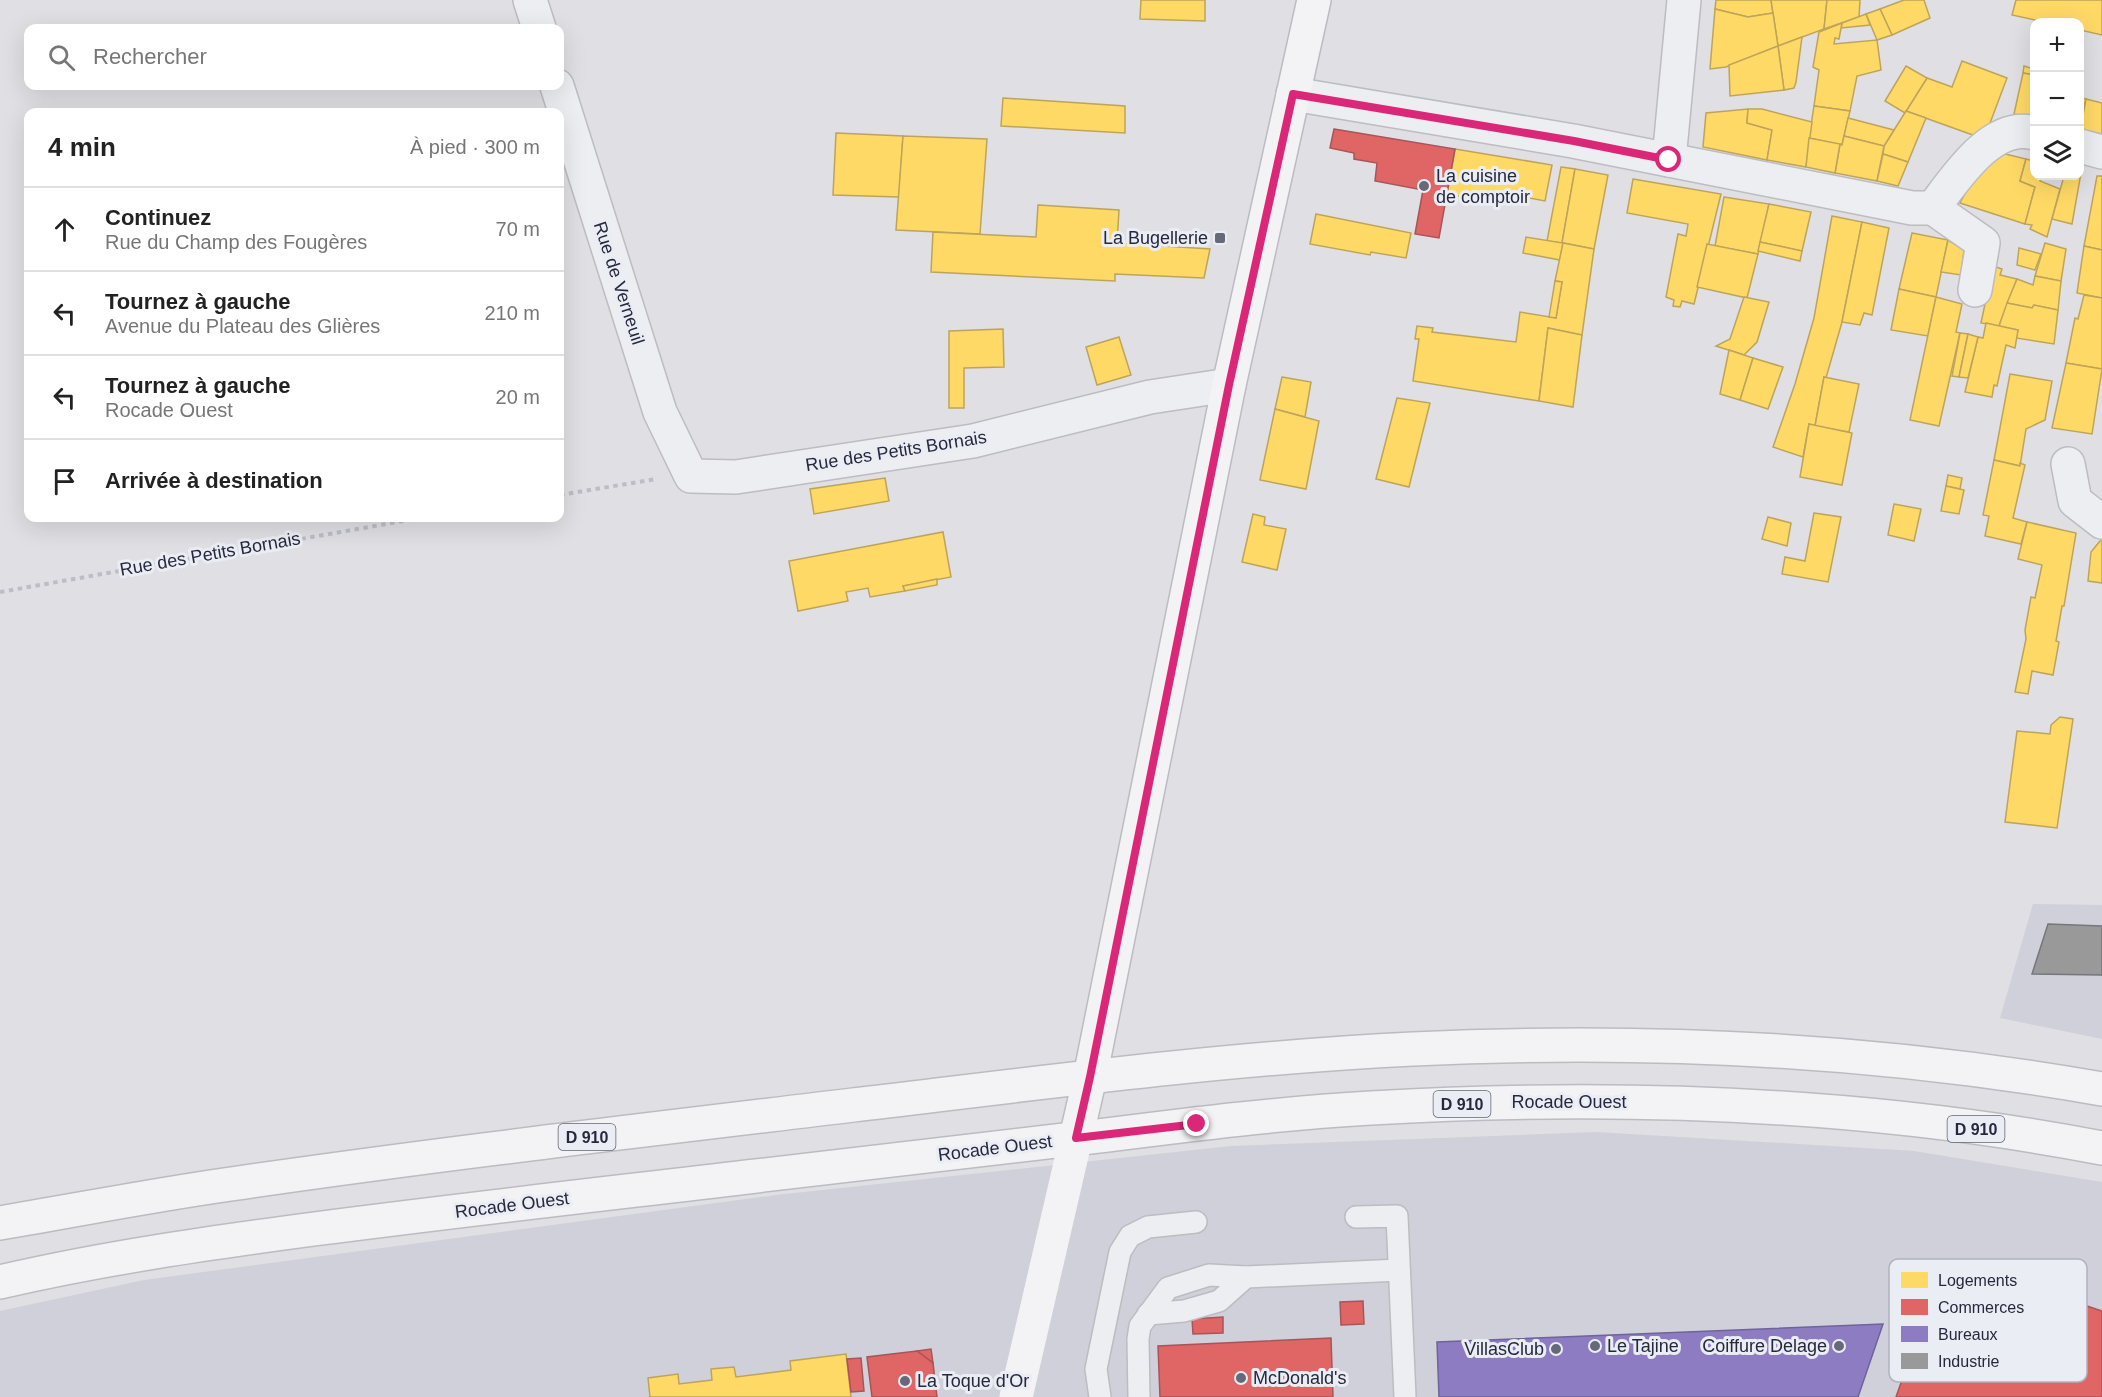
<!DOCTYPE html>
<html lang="fr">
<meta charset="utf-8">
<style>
:root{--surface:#fff;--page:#f2f2f2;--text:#222;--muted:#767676;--line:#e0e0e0}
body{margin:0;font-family:Arial,sans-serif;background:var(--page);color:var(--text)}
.controls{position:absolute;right:18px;top:18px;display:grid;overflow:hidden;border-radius:12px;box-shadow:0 6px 24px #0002}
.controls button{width:54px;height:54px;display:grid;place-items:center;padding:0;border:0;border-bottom:2px solid var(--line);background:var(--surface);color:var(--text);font:30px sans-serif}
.stop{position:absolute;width:18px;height:18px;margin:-14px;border:4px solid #db2777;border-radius:50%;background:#fff}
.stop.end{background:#db2777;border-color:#fff;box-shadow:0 2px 6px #0008}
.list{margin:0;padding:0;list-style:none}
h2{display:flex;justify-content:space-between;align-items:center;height:78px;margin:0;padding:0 24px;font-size:26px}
h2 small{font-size:20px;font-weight:400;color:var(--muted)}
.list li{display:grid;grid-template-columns:39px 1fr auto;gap:18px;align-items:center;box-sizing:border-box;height:84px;padding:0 24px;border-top:2px solid var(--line)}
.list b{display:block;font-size:22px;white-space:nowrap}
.list p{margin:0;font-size:20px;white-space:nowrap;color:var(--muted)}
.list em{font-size:20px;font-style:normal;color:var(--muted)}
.icon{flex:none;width:33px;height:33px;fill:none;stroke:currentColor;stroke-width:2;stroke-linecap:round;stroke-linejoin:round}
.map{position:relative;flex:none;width:2102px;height:1397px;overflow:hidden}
.search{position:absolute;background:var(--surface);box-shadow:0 6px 24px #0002;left:24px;top:24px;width:540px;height:66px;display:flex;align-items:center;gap:15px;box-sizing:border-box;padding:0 21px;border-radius:12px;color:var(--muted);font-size:22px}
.panel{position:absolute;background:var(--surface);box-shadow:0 6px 24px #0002;left:24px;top:108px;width:540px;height:414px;border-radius:12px}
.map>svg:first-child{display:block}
</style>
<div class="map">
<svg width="2102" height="1397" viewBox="0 0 2102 1397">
<rect width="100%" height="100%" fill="#dfdfe4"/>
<g fill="#cfd0d9">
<polygon points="2033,904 2102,905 2102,1039 2000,1018"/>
<polygon points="1596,1132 1914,1151 2102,1182 2102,1397 0,1397 0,1311 144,1280 776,1195 1231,1146"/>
</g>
<g fill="#ffd966" stroke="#bea45a" stroke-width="1.5">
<polygon points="1141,0 1205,0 1205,21 1140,19"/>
<polygon points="1716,0 1771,0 1773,13 1748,17 1715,9"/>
<polygon points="1771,0 1827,0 1824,29 1778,46"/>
<polygon points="1827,0 1860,0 1859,17 1824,29"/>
<polygon points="1904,0 1924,0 1930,18 1892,35 1880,9"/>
<polygon points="2016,0 2102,0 2102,35 2080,30 2080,22 2044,22 2012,15"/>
<polygon points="1715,9 1748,17 1773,13 1778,46 1726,67 1710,69"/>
<polygon points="1880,9 1892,35 1877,40 1866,14"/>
<polygon points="1866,14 1870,25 1841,28 1842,23"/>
<polygon points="1842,23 1839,39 1835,38 1834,44 1877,40 1881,70 1857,76 1850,111 1814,106 1819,70 1813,67 1819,32"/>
<polygon points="1802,37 1796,82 1794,88 1784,90 1778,46"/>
<polygon points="1778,46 1784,90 1730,96 1729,65"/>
<polygon points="1962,61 2007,78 1984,139 1906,111 1927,78 1952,87"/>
<polygon points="1906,66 1927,78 1905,113 1885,101"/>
<polygon points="2024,66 2034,69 2034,75 2023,73"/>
<polygon points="2023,73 2034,75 2034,120 2014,114"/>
<polygon points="2080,97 2086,99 2080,125"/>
<polygon points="1003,98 1125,106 1125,133 1001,126"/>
<polygon points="2086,99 2102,103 2102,138 2080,131"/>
<polygon points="1814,106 1850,111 1842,145 1809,138"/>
<polygon points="1748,109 1747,123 1772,130 1767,160 1703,147 1706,113"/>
<polygon points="1748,109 1762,109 1812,122 1806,167 1767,160 1772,130 1747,123"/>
<polygon points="1906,111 1926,118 1908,162 1883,154 1884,146"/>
<polygon points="1848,118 1894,130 1884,146 1844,136"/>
<polygon points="836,133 903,136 899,197 833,195"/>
<polygon points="903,136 987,139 980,234 896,230"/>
<polygon points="1844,136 1884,146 1877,181 1835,173 1840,144 1842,145"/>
<polygon points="1809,138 1840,144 1835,173 1806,167"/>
<polygon points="1455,149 1552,165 1545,201 1491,191 1488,202 1447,194"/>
<polygon points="2001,153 2026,159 2020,181 2035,187 2025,224 1960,203 1976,173"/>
<polygon points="1883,154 1908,162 1898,186 1877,181"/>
<polygon points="2026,159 2034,161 2034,176 2043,176 2040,181 2060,189 2047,237 2030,229 2032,225 2025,224 2035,187 2020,181"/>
<polygon points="1561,167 1575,169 1562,243 1547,241"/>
<polygon points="1575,169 1608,175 1594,249 1563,243 1560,260 1523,253 1526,237 1562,243"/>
<polygon points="2080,173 2081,173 2072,224 2052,219 2064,176 2080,176"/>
<polygon points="2097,176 2102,176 2102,250 2084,246"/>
<polygon points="1633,179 1721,194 1694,304 1682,301 1680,307 1673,306 1674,300 1666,297 1678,234 1686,236 1688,224 1627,213"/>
<polygon points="1724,197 1769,204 1758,254 1715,246"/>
<polygon points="1769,204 1811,212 1802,251 1760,242"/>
<polygon points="1038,205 1119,210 1117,243 1210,249 1204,278 1115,274 1115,281 931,272 933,232 1036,237"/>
<polygon points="1316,214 1411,233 1406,258 1371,252 1370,255 1310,244"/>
<polygon points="1832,216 1862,222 1842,322 1826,378 1824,377 1815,426 1809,424 1803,457 1773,447 1795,384 1814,318"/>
<polygon points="1862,222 1889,228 1872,315 1864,313 1860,325 1842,322"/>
<polygon points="1912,233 1948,240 1936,297 1899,289"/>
<polygon points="1948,240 1964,250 1961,275 1941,272"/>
<polygon points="1760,242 1802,251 1800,261 1758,251"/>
<polygon points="1563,243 1594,249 1582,335 1548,328 1539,401 1413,381 1419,339 1415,339 1417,326 1433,328 1432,332 1516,342 1520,312 1556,318 1562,282 1555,281"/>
<polygon points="2045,243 2066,249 2061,281 2035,276"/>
<polygon points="1707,244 1758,254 1747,298 1697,287"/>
<polygon points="2084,246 2102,250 2102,298 2077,293"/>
<polygon points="2019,248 2041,254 2035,270 2017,265"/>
<polygon points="1993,266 2002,269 2000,275 2017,279 1999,326 1981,323"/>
<polygon points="2035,276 2061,281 2058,310 2034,305 2032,308 2007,303 2017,279 2033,285"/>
<polygon points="1555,281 1562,282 1556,318 1549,317"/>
<polygon points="1899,289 1936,297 1928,336 1891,330"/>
<polygon points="2084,295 2102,298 2102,369 2066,363 2075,318 2078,319"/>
<polygon points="1744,297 1769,302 1757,342 1744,355 1716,346 1730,339"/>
<polygon points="1936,297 1962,304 1956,332 1960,333 1939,426 1910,420"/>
<polygon points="2007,303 2032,308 2034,305 2058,310 2054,344 2016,338 2018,330 1999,326"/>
<polygon points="1986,323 2018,330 2015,348 2006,345 1997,386 1994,385 1992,397 1965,392 1978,337 1983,338"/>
<polygon points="1548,328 1582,335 1573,407 1539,401"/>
<polygon points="1003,329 1004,367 964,368 964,408 949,408 949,331"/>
<polygon points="1960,333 1968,334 1959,377 1952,376"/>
<polygon points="1968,334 1978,337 1968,378 1959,377"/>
<polygon points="1119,337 1131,375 1097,385 1086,347"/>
<polygon points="1729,350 1753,358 1740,400 1720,394"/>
<polygon points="1753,358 1783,367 1768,409 1740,400"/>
<polygon points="2066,363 2102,369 2092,434 2052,428"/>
<polygon points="2010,374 2052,381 2045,420 2026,429 2020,466 1994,460"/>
<polygon points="1282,377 1311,382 1305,417 1275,409"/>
<polygon points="1824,377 1859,384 1849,432 1815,426"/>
<polygon points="1397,398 1430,403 1409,487 1376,479"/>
<polygon points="1275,409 1319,421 1306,489 1260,480"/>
<polygon points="1809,424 1852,433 1842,485 1800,477"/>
<polygon points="1994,460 2020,466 2020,463 2025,465 2013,518 2027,522 2021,544 1985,536 1989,516 1983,515"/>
<polygon points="1948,475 1962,478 1960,489 1946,486"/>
<polygon points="885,478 889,501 814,514 810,489"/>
<polygon points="1946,486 1964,490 1959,514 1941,511"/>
<polygon points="1894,504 1921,509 1914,541 1888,535"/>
<polygon points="1814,513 1841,517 1828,582 1782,574 1785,557 1805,561"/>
<polygon points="1253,514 1265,517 1264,525 1286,529 1277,570 1242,562"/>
<polygon points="1768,517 1791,523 1787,546 1762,539"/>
<polygon points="2027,522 2076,533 2064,606 2062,606 2056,641 2059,642 2053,675 2032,671 2028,694 2015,692 2026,639 2025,630 2031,597 2035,598 2042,565 2018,559"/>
<polygon points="943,532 951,577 903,586 905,591 870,597 868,588 846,592 848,601 798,611 789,561"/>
<polygon points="2100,541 2102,541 2102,583 2088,581 2091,552"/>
<polygon points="937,579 937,585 905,591 903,586"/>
<polygon points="2060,717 2073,719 2057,828 2005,822 2017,731 2050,734 2051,725"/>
<polygon points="846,1354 851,1397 650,1397 648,1378 678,1374 679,1384 712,1380 711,1369 734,1367 736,1377 791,1370 790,1361"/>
</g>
<g fill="#e06666" stroke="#a8545a" stroke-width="1.5">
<polygon points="1334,129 1455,149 1439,238 1415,234 1423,190 1375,181 1377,163 1354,159 1354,153 1330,148"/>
<polygon points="1932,1295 2070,1344 2084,1305 2102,1311 2102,1397 1896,1397"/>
<polygon points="1363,1301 1364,1324 1341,1325 1340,1302"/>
<polygon points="1223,1317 1223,1333 1193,1334 1192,1319"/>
<polygon points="1331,1338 1333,1397 1160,1397 1158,1346"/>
<polygon points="931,1349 933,1363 917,1351"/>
<polygon points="917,1351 933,1363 937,1397 872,1397 867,1357"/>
<polygon points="861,1358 864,1391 851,1392 847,1359"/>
</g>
<polygon fill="#8e7cc3" stroke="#6e639b" stroke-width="1.5" points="1883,1324 1858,1397 1439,1397 1437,1342"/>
<polygon fill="#999" stroke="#76777d" stroke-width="1.5" points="2048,924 2102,926 2102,975 2032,974"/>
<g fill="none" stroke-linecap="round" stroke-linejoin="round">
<defs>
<g id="service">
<polyline points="1356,1217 1397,1216 1405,1397"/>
<polyline points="1148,1314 1184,1311 1219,1301 1246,1277"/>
<polyline points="1100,1397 1096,1369 1120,1252 1130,1236 1148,1227 1196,1222"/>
<polyline points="1139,1397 1138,1339 1140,1326 1168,1288 1209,1275 1246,1277 1399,1270"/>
</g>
<g id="minor">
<polyline points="530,0 539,28"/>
<polyline points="557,86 660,412 691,476 736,477 973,441 1150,397 1229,385"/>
<path d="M1293 94 1573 141 1912 208H1933C1955 179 1992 121 2034 133"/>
<polyline points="2080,146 2102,152"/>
<polyline points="1669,160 1684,0"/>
<polyline points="1933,208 1983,243 1975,290"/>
<polyline points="2068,464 2075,501 2102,522"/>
</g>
<g id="primary">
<polyline points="1076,1138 1090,1077 1229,385 1314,0"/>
<path d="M0 1223C77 1210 153 1195 231 1184 437 1154 645 1130 853 1105 1039 1083 1226 1058 1413 1049 1644 1038 1875 1049 2102 1089"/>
<path d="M0 1282C103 1258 209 1243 314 1229 459 1210 603 1194 747 1177 867 1163 987 1149 1107 1135 1194 1124 1283 1113 1371 1108 1615 1094 1862 1102 2102 1148"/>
</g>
</defs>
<use href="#service" stroke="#bcbcc1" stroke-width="24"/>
<use href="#minor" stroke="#bcbcc1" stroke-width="36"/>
<use href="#primary" stroke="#bbbcc2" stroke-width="36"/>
<g stroke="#bdbec4" stroke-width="4" stroke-dasharray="4.5 4.5" stroke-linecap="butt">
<polyline points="560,495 656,479"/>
<polyline points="0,592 420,518"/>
</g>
<use href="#service" stroke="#edeef1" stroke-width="21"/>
<use href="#minor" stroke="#edeef1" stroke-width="33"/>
<polyline stroke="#f3f3f5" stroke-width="33" points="1016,1397 1076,1138"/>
<use href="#primary" stroke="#f3f3f5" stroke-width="33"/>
</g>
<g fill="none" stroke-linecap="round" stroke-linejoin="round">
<polyline stroke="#db2777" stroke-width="8" points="1197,1124 1076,1138 1090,1077 1229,385 1293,94 1574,141 1669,160"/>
</g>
<g fill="#666977" stroke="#ebedf4" stroke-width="2">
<circle cx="1424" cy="186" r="6"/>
<rect x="1214" y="232" width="12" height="12" rx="3"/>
<circle cx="1595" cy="1346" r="6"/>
<circle cx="1839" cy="1346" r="6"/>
<circle cx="1556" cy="1349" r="6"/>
<circle cx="1241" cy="1378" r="6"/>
<circle cx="905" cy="1381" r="6"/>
</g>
<g text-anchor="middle" stroke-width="6" stroke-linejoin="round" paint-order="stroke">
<g fill="#ebedf4" stroke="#606474" stroke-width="1.5">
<rect x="1433.5" y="1091" width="57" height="26" rx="4.5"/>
<rect x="1947.5" y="1116" width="57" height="26" rx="4.5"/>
<rect x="558.5" y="1124" width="57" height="26" rx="4.5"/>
</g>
<g font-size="16" font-weight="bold" fill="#25293d">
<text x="1462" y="1110">D 910</text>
<text x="1976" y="1135">D 910</text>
<text x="587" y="1143">D 910</text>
</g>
<g font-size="18" fill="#25293d" stroke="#ebedf4" text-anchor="start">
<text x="1436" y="182">La cuisine<tspan x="1436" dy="21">de comptoir</tspan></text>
<text x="1208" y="244" text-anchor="end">La Bugellerie</text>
<text x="1607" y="1352">Le Tajine</text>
<text x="1827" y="1352" text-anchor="end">Coiffure Delage</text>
<text x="1544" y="1355" text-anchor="end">VillasClub</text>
<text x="1253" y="1384">McDonald's</text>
<text x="917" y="1387">La Toque d'Or</text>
</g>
<g font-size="18" fill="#25293d" stroke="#ebedf4">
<text transform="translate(619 283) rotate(72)" y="6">Rue de Verneuil</text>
<text transform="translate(896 451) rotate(-9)" y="6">Rue des Petits Bornais</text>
<text transform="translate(210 554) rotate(-10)" y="6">Rue des Petits Bornais</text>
<text x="1569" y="1108">Rocade Ouest</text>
<text transform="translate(995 1148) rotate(-7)" y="6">Rocade Ouest</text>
<text transform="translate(512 1205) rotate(-7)" y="6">Rocade Ouest</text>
</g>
</g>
<rect x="1889" y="1259" width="198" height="123" rx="9" fill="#ebedf4" stroke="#b0b2bd" stroke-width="1.5"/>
<rect x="1901" y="1272" width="27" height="16" fill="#ffd966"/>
<rect x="1901" y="1299" width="27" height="16" fill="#e06666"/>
<rect x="1901" y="1326" width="27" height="16" fill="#8e7cc3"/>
<rect x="1901" y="1353" width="27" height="16" fill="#999"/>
<g font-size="16" fill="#25293d">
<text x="1938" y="1286">Logements</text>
<text x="1938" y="1313">Commerces</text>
<text x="1938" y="1340">Bureaux</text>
<text x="1938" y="1367">Industrie</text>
</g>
</svg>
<div class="controls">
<button>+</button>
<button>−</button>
<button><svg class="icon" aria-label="layers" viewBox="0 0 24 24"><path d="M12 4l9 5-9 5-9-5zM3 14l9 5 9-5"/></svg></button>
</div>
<div class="stop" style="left:1669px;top:160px"></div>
<div class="stop end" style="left:1197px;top:1124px"></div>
<div class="search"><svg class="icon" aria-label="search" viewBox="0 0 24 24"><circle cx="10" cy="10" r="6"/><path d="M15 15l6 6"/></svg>Rechercher</div>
<section class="panel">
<h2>4 min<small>À pied · 300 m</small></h2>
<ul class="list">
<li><svg class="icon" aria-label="ahead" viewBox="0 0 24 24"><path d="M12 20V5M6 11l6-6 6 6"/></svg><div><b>Continuez</b><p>Rue du Champ des Fougères</p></div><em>70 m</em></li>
<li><svg class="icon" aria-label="left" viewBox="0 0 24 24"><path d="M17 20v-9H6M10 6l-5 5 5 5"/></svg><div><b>Tournez à gauche</b><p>Avenue du Plateau des Glières</p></div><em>210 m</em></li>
<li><svg class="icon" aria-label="left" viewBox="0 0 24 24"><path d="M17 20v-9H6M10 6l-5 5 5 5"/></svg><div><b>Tournez à gauche</b><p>Rocade Ouest</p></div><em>20 m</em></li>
<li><svg class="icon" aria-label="arrive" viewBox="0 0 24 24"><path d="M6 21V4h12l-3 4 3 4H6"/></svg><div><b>Arrivée à destination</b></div></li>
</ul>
</section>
</div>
